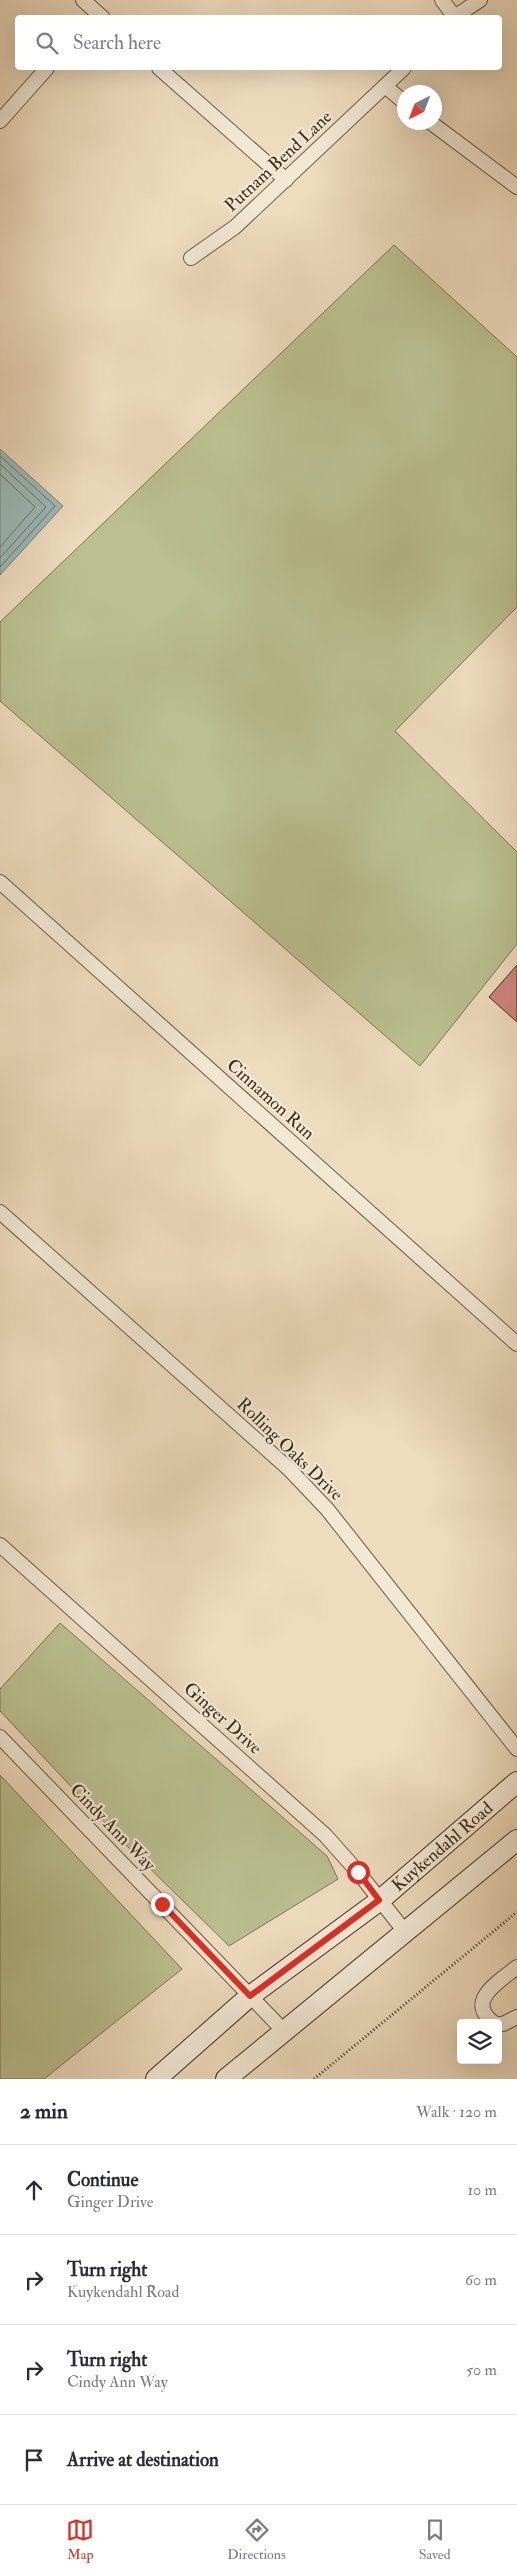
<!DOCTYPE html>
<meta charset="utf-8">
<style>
:root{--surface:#fff;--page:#f2f2f3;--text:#2b2b33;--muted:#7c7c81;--line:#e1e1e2;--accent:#d93025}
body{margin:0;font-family:"IM FELL Double Pica",serif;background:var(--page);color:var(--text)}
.controls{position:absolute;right:15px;bottom:15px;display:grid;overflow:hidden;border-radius:5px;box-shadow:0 5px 20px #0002}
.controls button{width:45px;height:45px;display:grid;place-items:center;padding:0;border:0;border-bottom:1px solid var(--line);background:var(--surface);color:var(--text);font:25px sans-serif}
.compass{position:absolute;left:397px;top:85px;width:45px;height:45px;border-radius:50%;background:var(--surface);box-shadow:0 5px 20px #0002;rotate:222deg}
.stop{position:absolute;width:15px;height:15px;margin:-11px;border:4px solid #d93025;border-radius:50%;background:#fff}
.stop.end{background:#d93025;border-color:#fff;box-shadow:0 1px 5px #0008}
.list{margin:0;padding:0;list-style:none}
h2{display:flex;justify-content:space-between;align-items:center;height:65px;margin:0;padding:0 20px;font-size:21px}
h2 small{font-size:16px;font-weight:400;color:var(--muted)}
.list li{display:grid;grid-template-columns:32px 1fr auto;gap:15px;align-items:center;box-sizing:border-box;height:90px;padding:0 20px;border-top:1px solid var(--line)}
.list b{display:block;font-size:19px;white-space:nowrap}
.list p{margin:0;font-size:16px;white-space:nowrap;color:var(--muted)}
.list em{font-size:16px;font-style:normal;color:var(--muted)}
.icon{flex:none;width:28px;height:28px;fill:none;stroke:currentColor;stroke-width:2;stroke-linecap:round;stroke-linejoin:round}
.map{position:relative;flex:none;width:517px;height:2079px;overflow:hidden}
.search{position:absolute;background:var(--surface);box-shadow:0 5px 20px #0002;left:15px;right:15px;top:15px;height:55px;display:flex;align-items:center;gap:12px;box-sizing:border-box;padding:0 18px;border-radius:5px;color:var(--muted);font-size:19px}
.sheet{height:425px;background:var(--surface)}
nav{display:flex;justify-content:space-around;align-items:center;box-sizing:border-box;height:70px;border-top:1px solid var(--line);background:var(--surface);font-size:14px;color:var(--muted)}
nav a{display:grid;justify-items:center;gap:2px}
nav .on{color:var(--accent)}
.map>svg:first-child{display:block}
</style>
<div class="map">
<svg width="517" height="2079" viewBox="0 0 517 2079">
<rect width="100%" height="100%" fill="#eedcbf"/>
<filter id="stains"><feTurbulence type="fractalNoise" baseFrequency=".004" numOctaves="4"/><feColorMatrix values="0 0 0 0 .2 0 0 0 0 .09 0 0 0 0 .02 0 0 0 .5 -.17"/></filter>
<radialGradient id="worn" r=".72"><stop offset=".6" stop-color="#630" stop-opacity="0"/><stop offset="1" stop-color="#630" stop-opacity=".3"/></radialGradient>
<g fill="#bac091" stroke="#7c7756">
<polygon points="394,245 517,357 517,607 395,731 517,852 517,944 420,1066 0,701 0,622"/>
<polygon points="60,1623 327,1856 338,1879 229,1946 128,1847 0,1711 0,1689"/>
<polygon points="0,1775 182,1969 44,2079 0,2079"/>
</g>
<polygon fill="#9cbaba" stroke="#76827a" points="0,449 63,506 0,575"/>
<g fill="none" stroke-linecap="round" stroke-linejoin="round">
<g stroke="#6c746a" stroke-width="1">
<polyline points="0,456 55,506 0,567"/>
<polyline points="0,464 46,507 0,558"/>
<polyline points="0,474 35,507 0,547"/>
</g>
</g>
<polygon fill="#ce847d" stroke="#3d2e1a" points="517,965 517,1022 489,997"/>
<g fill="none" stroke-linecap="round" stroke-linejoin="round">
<defs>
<g id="minor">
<polyline points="83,0 103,18"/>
<polyline points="442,0 454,16"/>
<polyline points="453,18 480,0"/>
<polyline points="159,68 286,180"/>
<polyline points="385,86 404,102"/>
<polyline points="0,121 47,68"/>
<polyline points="430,122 517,187"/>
<polyline points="191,258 235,227 404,68"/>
<polyline points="0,882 517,1344"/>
<polyline points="0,1212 289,1469 327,1509 517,1749"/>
<polyline points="0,1545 325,1835 358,1872 406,1933"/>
<polyline points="0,1737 283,2030"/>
<path d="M494 2023C464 2001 500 1981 517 1967"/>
<polyline points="498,2024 503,2024 517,2017"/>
</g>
<g id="secondary">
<path id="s1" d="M156 2079 250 1996 379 1901 517 1782"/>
<polyline points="226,2079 517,1840"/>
</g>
</defs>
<use href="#minor" stroke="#695a43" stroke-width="16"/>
<use href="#secondary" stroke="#3d2e1a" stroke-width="22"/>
<polyline stroke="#3d2e1a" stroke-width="3" stroke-dasharray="1 2.5" stroke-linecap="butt" points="314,2079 517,1912"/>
<use href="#minor" stroke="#f4e8d5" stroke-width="14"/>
<use href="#secondary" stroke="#f4e8d5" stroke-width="20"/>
</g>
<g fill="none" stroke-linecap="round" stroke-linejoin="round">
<polyline stroke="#d93025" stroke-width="6" points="162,1904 250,1996 379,1900 358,1872"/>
</g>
<g text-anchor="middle" stroke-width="4.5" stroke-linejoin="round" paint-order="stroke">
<g font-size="18" fill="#3d2e1a" stroke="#f4e8d5">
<text transform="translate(278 161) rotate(-43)" y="6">Putnam Bend Lane</text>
<text transform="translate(271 1099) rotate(42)" y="6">Cinnamon Run</text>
<text transform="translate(290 1449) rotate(44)" y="6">Rolling Oaks Drive</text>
<text transform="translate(223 1718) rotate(42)" y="6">Ginger Drive</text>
<text transform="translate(113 1827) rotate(46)" y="6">Cindy Ann Way</text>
<text dy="6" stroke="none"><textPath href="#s1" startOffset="369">Kuykendahl Road</textPath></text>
</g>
</g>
<rect width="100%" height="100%" filter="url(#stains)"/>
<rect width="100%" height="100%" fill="url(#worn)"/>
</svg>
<div class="controls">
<button><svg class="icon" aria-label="layers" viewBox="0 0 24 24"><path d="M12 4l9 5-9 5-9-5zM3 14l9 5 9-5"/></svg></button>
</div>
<svg class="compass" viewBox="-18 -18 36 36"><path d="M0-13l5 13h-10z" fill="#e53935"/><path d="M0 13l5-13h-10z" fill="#7c7c81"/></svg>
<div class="stop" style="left:358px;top:1872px"></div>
<div class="stop end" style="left:162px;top:1904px"></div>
<div class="search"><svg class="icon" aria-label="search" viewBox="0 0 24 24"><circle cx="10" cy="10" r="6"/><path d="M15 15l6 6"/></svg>Search here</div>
</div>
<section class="sheet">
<h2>2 min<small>Walk · 120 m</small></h2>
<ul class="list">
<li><svg class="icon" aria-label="ahead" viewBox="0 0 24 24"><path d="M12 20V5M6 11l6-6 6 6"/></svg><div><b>Continue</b><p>Ginger Drive</p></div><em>10 m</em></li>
<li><svg class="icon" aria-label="right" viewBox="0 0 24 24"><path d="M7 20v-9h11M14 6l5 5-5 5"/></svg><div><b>Turn right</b><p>Kuykendahl Road</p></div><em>60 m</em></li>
<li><svg class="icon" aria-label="right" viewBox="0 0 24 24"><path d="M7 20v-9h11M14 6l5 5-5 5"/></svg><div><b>Turn right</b><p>Cindy Ann Way</p></div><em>50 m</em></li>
<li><svg class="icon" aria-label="arrive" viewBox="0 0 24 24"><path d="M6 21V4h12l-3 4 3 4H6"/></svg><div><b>Arrive at destination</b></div></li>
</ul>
</section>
<nav>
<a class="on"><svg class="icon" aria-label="map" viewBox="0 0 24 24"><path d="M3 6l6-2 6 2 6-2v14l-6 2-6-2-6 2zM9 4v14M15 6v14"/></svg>Map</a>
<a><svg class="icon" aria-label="directions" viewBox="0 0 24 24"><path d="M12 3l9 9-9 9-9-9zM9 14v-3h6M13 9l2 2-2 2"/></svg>Directions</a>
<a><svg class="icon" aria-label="saved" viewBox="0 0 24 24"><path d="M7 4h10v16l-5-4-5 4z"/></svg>Saved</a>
</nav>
